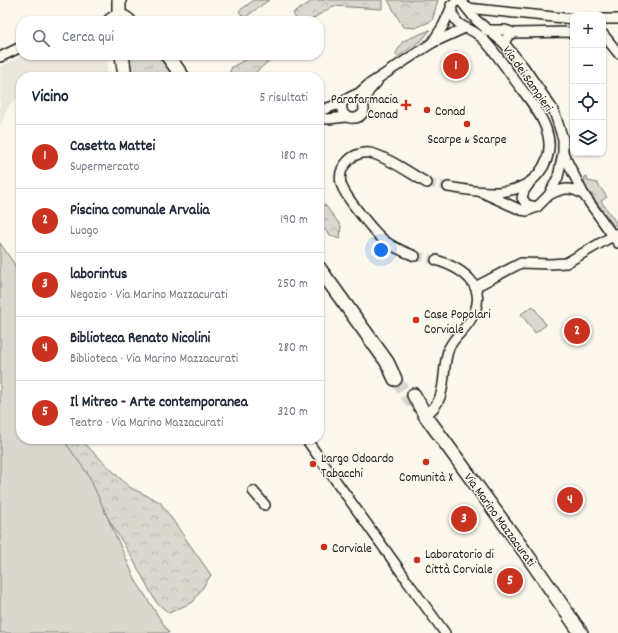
<!DOCTYPE html>
<html lang="it">
<meta charset="utf-8">
<style>
:root{--surface:#fff;--page:#f2f2f3;--text:#1f2937;--muted:#747a83;--line:#e0e1e3;--accent:#c8321e}
body{margin:0;font-family:Dekko,sans-serif;background:var(--page);color:var(--text)}
.controls{position:absolute;right:12px;top:12px;display:grid;overflow:hidden;border-radius:8px;box-shadow:0 1px 3px #0004}
.controls button{width:36px;height:36px;display:grid;place-items:center;padding:0;border:0;border-bottom:1px solid var(--line);background:var(--surface);color:var(--text);font:20px sans-serif}
.you{position:absolute;left:381px;top:250px;width:14px;height:14px;margin:-10px;border:3px solid #fff;border-radius:50%;background:#1a73e8;box-shadow:0 0 0 6px #1a73e833}
.badge{display:grid;place-items:center;width:26px;height:26px;border-radius:50%;background:var(--accent);color:#fff;font-size:13px;font-weight:700}
.pin{position:absolute;translate:-50% -50%;border:2px solid #fff;box-shadow:0 1px 4px #0006}
.list{margin:0;padding:0;list-style:none}
h2{display:flex;justify-content:space-between;align-items:center;height:52px;margin:0;padding:0 16px;font-size:17px}
h2 small{font-size:13px;font-weight:400;color:var(--muted)}
.list li{display:grid;grid-template-columns:26px 1fr auto;gap:12px;align-items:center;box-sizing:border-box;height:64px;padding:0 16px;border-top:1px solid var(--line)}
.list b{display:block;font-size:15px;white-space:nowrap}
.list p{margin:0;font-size:13px;white-space:nowrap;color:var(--muted)}
.list em{font-size:13px;font-style:normal;color:var(--muted)}
.icon{flex:none;width:22px;height:22px;fill:none;stroke:currentColor;stroke-width:2;stroke-linecap:round;stroke-linejoin:round}
.map{position:relative;flex:none;width:618px;height:633px;overflow:hidden}
.search{position:absolute;background:var(--surface);box-shadow:0 1px 3px #0004;left:16px;top:16px;width:308px;height:44px;display:flex;align-items:center;gap:10px;box-sizing:border-box;padding:0 14px;border-radius:16px;color:var(--muted);font-size:15px}
.panel{position:absolute;background:var(--surface);box-shadow:0 1px 3px #0004;left:16px;top:72px;width:308px;height:372px;border-radius:16px}
.map>svg:first-child{display:block}
</style>
<div class="map">
<svg width="618" height="633" viewBox="0 0 618 633">
<defs>
<pattern id="grass-tufts" width="24" height="20" patternUnits="userSpaceOnUse"><rect width="24" height="20" fill="#dad7ce"/><path d="M3 7l-1-3M5 7V3M7 7l1-3M15 17l-1-3M17 17v-4M19 17l1-3" fill="none" stroke="#bab8b0"/></pattern>
<pattern id="forest-crowns" width="20" height="18" patternUnits="userSpaceOnUse"><rect width="20" height="18" fill="#dad7ce"/><path d="M2 6a3 3 0 1 1 6 0M12 15a3 3 0 1 1 6 0" fill="none" stroke="#bab8b0"/></pattern>
</defs>
<rect width="100%" height="100%" fill="#fbf7ec"/>
<filter id="ink" filterUnits="userSpaceOnUse"><feTurbulence type="fractalNoise" baseFrequency=".025" numOctaves="2"/><feDisplacementMap in="SourceGraphic" scale="8" xChannelSelector="R" yChannelSelector="G"/><feConvolveMatrix kernelMatrix="1 2 1 2 8 2 1 2 1" color-interpolation-filters="sRGB"/></filter>
<g filter="url(#ink)">
<polygon fill="#eae6dc" points="24,55 108,55 107,77 21,77 21,94 9,106 0,126 0,67"/>
<g fill="url(#grass-tufts)" stroke="#7b7a75">
<polygon points="129,55 160,55 176,77 131,77"/>
<polygon points="585,176 587,177 588,181 597,183 607,197 601,201 617,224 614,226 584,185"/>
</g>
<g fill="url(#forest-crowns)" stroke="#7b7a75">
<polygon points="254,0 269,0 244,18 239,11"/>
<polygon points="314,0 382,0 382,9 333,6 309,21 297,21 293,13"/>
<polygon points="388,0 438,0 432,21 415,28 403,27"/>
<polygon points="430,30 423,39 399,56 395,55 403,41"/>
<polygon points="254,55 276,55 250,77 228,77 228,75 232,67"/>
<polygon points="319,205 325,205 341,226 340,239 331,236 319,224"/>
<polygon points="67,439 81,440 129,487 160,502 211,575 193,602 169,613 156,602 131,556 66,449"/>
</g>
<g fill="#dad7ce" stroke="#7b7a75">
<polygon points="0,243 15,265 21,291 21,439 63,439 89,476 136,581 169,633 0,633"/>
<polygon points="533,306 546,325 535,333 521,314"/>
</g>
<g fill="none" stroke-linecap="round" stroke-linejoin="round">
<g stroke="#dad6cd" stroke-width="9" stroke-dasharray="9 4.5" stroke-linecap="butt">
<polyline points="427,183 448,187"/>
<polyline points="415,256 436,260"/>
</g>
<polyline stroke="#dad6cd" stroke-width="13" stroke-dasharray="13 6" stroke-linecap="butt" points="395,379 413,404"/>
<defs>
<g id="street">
<polyline points="467,8 573,19"/>
<polyline points="603,19 618,19"/>
<polyline points="486,30 505,30 514,33 508,36 504,43"/>
<polyline points="514,33 573,32"/>
<polyline points="603,34 618,53"/>
<polyline points="432,43 443,26 453,4 457,1 461,1 476,20 504,43 523,66 554,111 563,139 563,153 558,177 549,195 537,207 527,211 521,210 481,192"/>
<polyline points="0,57 21,47"/>
<polyline points="363,102 369,91 377,82"/>
<path d="M342 103C338 125 370 121 363 104 362 99 358 97 353 96"/>
<polyline points="319,111 342,103 346,99 359,93 368,85 432,43 465,28"/>
<polyline points="319,118 328,119 346,117"/>
<polyline points="563,153 584,195 618,243"/>
<polyline points="529,184 524,191 522,198 527,205 537,207"/>
<path d="M448 187C477 192 518 200 539 173 566 139 533 105 514 79 504 65 494 50 482 38 468 24 454 31 451 5"/>
<path d="M549 195C562 188 571 186 584 195"/>
<path d="M415 256C405 252 394 248 385 241 375 233 343 195 341 183 339 175 342 167 348 161 353 155 362 152 370 153 388 157 411 174 427 183"/>
<polyline points="475,287 521,263 550,264 566,263 618,233"/>
<path d="M425 415C450 400 440 371 449 348 454 337 465 330 471 319 490 287 464 269 436 260"/>
<polyline points="306,439 404,576"/>
<polyline points="253,491 265,505"/>
<polyline points="407,581 445,633"/>
</g>
<g id="secondary">
<polyline points="119,0 119,16"/>
<path d="M110 21C116 15 123 15 129 21"/>
<polyline points="122,55 125,77"/>
<polyline points="167,55 183,77"/>
<polyline points="319,268 387,362 395,379"/>
<polyline points="414,395 425,415 525,552 581,633"/>
</g>
</defs>
<use href="#street" stroke="#1c1c1c" stroke-width="12"/>
<use href="#secondary" stroke="#1c1c1c" stroke-width="16"/>
<use href="#street" stroke="#fbf7ec" stroke-width="9"/>
<use href="#secondary" stroke="#fbf7ec" stroke-width="13"/>
</g>
</g>
<g fill="#c8321e" stroke="#fbf7ec" stroke-width="1.5">
<path d="M404 99h4v4h4v4h-4v4h-4v-4h-4v-4h4z"/>
<circle cx="427" cy="110" r="4"/>
<circle cx="467" cy="124" r="4"/>
<circle cx="416" cy="320" r="4"/>
<circle cx="426" cy="462" r="4"/>
<circle cx="313" cy="464" r="4"/>
<circle cx="324" cy="547" r="4"/>
<circle cx="417" cy="560" r="4"/>
</g>
<g text-anchor="middle" stroke-width="3" stroke-linejoin="round" paint-order="stroke">
<g font-size="13" fill="#1c1c1c" stroke="#fbf7ec">
<text transform="translate(529 78) rotate(55)" y="5">Via dei Sampieri</text>
<text transform="translate(501 519) rotate(54)" y="5">Via Marino Mazzacurati</text>
</g>
<g font-size="13" fill="#1c1c1c" stroke="#fbf7ec" text-anchor="start">
<text x="398" y="103" text-anchor="end">Parafarmacia<tspan x="398" dy="15">Conad</tspan></text>
<text x="435" y="115">Conad</text>
<text x="467" y="143" text-anchor="middle">Scarpe &amp; Scarpe</text>
<text x="424" y="318">Case Popolari<tspan x="424" dy="15">Corviale</tspan></text>
<text x="321" y="462">Largo Odoardo<tspan x="321" dy="15">Tabacchi</tspan></text>
<text x="426" y="481" text-anchor="middle">Comunità X</text>
<text x="332" y="552">Corviale</text>
<text x="425" y="558">Laboratorio di<tspan x="425" dy="15">Città Corviale</tspan></text>
</g>
</g>
</svg>
<div class="controls">
<button>+</button>
<button>−</button>
<button><svg class="icon" aria-label="locate" viewBox="0 0 24 24"><circle cx="12" cy="12" r="6"/><path d="M12 2v4M12 18v4M2 12h4M18 12h4"/></svg></button>
<button><svg class="icon" aria-label="layers" viewBox="0 0 24 24"><path d="M12 4l9 5-9 5-9-5zM3 14l9 5 9-5"/></svg></button>
</div>
<div class="you"></div>
<div class="pin badge" style="left:456px;top:66px">1</div>
<div class="pin badge" style="left:577px;top:331px">2</div>
<div class="pin badge" style="left:464px;top:519px">3</div>
<div class="pin badge" style="left:570px;top:500px">4</div>
<div class="pin badge" style="left:510px;top:581px">5</div>
<div class="search"><svg class="icon" aria-label="search" viewBox="0 0 24 24"><circle cx="10" cy="10" r="6"/><path d="M15 15l6 6"/></svg>Cerca qui</div>
<section class="panel">
<h2>Vicino<small>5 risultati</small></h2>
<ul class="list">
<li><span class="badge">1</span><div><b>Casetta Mattei</b><p>Supermercato</p></div><em>180 m</em></li>
<li><span class="badge">2</span><div><b>Piscina comunale Arvalia</b><p>Luogo</p></div><em>190 m</em></li>
<li><span class="badge">3</span><div><b>laborintus</b><p>Negozio · Via Marino Mazzacurati</p></div><em>250 m</em></li>
<li><span class="badge">4</span><div><b>Biblioteca Renato Nicolini</b><p>Biblioteca · Via Marino Mazzacurati</p></div><em>280 m</em></li>
<li><span class="badge">5</span><div><b>Il Mitreo - Arte contemporanea</b><p>Teatro · Via Marino Mazzacurati</p></div><em>320 m</em></li>
</ul>
</section>
</div>
